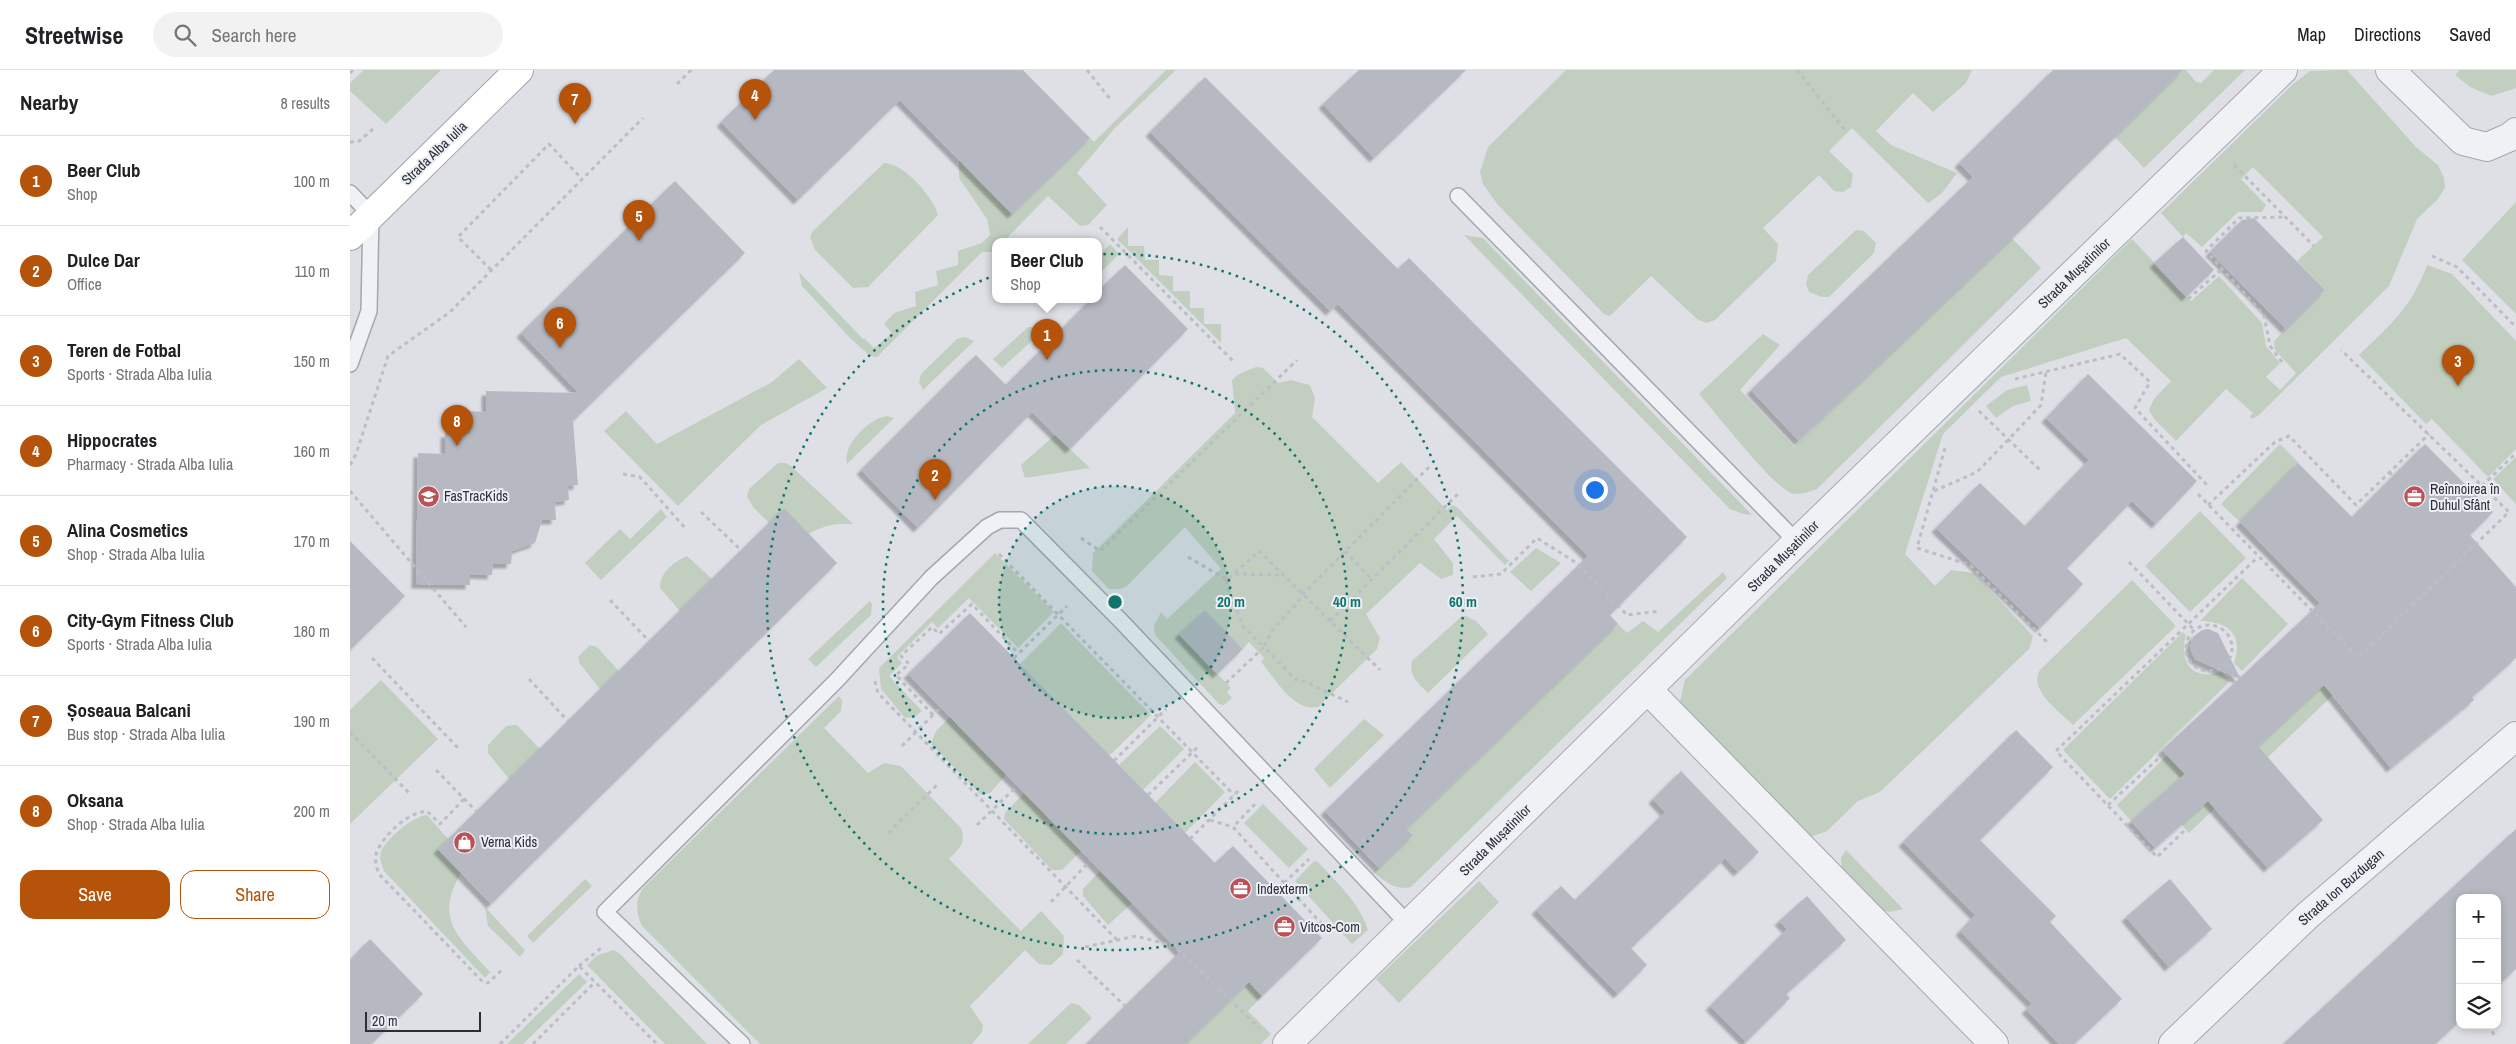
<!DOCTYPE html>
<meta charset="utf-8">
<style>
:root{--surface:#fff;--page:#f2f2f2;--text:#202124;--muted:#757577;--line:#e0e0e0;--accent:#b45309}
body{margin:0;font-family:"Archivo Narrow",sans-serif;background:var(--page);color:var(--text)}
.controls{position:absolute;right:15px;bottom:15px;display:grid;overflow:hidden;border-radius:10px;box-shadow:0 2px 8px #0003}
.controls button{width:45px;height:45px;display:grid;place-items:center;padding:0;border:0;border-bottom:1px solid var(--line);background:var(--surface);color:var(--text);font:25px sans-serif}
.scale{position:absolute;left:15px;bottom:12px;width:116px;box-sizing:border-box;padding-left:5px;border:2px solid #292e3b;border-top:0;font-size:14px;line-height:18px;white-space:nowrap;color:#292e3b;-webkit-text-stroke:4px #edeff4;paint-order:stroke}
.you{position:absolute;left:1244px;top:419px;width:18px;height:18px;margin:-12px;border:4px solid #fff;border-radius:50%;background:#1a73e8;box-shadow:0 0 0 8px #1a73e833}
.badge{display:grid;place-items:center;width:32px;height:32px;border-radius:50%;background:var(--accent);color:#fff;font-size:16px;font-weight:700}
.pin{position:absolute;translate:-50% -41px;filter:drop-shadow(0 1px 2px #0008)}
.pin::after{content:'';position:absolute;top:26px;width:18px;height:15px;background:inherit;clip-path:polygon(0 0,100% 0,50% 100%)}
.popup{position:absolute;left:642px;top:168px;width:110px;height:65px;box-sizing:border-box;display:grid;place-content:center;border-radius:10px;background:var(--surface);filter:drop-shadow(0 1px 4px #0005);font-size:16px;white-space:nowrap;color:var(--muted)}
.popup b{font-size:19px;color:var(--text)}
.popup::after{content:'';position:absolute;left:50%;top:100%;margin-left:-10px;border:10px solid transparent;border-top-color:var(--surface)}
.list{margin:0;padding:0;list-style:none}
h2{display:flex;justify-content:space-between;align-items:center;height:65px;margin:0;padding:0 20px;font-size:21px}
h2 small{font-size:16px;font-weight:400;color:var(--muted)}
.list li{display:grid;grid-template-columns:32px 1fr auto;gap:15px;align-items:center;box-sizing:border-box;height:90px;padding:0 20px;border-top:1px solid var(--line)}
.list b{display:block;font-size:19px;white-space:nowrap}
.list p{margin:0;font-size:16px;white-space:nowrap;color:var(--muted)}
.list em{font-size:16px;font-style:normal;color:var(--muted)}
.actions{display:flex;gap:10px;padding:15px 20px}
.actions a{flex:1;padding:11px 0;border:1px solid var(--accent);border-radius:15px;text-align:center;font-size:18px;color:var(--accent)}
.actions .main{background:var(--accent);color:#fff}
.icon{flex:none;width:28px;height:28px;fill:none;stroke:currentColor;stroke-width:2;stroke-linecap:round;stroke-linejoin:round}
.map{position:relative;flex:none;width:2166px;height:974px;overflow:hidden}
header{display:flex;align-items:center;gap:30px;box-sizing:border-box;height:70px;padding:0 25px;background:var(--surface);border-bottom:1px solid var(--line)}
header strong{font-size:24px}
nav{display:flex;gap:28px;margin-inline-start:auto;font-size:18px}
.search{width:350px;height:45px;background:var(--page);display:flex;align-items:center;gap:12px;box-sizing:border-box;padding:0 18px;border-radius:28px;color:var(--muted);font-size:19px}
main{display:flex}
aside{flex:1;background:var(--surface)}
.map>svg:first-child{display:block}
</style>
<header>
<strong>Streetwise</strong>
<div class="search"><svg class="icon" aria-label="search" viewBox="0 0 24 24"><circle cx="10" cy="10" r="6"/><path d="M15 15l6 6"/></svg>Search here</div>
<nav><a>Map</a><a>Directions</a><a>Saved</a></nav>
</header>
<main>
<aside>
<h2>Nearby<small>8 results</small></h2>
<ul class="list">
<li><span class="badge">1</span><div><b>Beer Club</b><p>Shop</p></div><em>100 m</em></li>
<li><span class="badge">2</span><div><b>Dulce Dar</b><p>Office</p></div><em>110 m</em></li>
<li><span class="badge">3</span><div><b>Teren de Fotbal</b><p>Sports · Strada Alba Iulia</p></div><em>150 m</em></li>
<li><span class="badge">4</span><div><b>Hippocrates</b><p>Pharmacy · Strada Alba Iulia</p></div><em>160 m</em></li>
<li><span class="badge">5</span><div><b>Alina Cosmetics</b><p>Shop · Strada Alba Iulia</p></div><em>170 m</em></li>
<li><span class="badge">6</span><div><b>City-Gym Fitness Club</b><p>Sports · Strada Alba Iulia</p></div><em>180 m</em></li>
<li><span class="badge">7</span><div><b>Șoseaua Balcani</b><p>Bus stop · Strada Alba Iulia</p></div><em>190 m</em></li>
<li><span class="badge">8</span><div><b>Oksana</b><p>Shop · Strada Alba Iulia</p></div><em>200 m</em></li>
</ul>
<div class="actions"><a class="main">Save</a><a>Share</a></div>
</aside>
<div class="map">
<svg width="2166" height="974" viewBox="0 0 2166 974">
<defs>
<filter id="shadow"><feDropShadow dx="-4.5" dy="4.5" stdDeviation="1" flood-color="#0004"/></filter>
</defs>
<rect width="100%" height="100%" fill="#dee0e6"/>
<g fill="#c2cfc0">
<polygon points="14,0 91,0 36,54 0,21 0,13"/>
<polygon points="816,0 826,0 765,58 727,103 757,135 738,155 730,156 698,126 654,171 646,171 646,179 643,182 632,182 527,287 520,286 500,268 452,216 449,202 513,269 514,268 524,278 542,263 534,254 544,243 566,236 565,222 588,215 586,201 608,195 608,181 632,173 640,165 637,149 609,108 609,90 662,144 740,68 744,72"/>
<polygon points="1216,0 1622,0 1616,13 1583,42 1563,23 1526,61 1541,75 1607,103 1592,123 1578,133 1502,58 1479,81 1503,104 1501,117 1493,122 1484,121 1469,105 1413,158 1428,174 1426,191 1365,250 1356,253 1347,249 1301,206 1260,246 1254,244 1148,135 1133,114 1130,102 1138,77"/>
<polygon points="1833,0 1836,0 1846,12 1851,13 1864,0 1895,0 1794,98 1765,67"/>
<polygon points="1997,0 2066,77 2088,95 2094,108 2095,118 2087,130 2067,149 2039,216 1908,346 1901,349 1900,346 1903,343 1876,319 1826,371 1804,349 1799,340 1804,329 1821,311 1776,268 1651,307 1593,364 1555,484 1585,516 1601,500 1624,503 1683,566 1679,579 1530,722 1508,731 1477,761 1460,767 1331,639 1330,631 1335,610 1782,169 1841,231 1869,206 1912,253 1916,276 1930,293 1916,307 1930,320 1946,303 1925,280 1924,271 1975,220 1947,191 1973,167 1903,97 1891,109 1916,135 1912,142 1888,142 1852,177 1836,163 1833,167 1811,143 1942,15 1960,1"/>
<polygon points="2110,0 2166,0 2166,18 2142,26 2120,17 2105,5"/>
<path d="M534 93C554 93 583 127 588 145L518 217 503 218 465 180 460 167 463 161Z"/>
<polygon points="2166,132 2166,244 2112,190"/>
<polygon points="778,157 778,176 794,176 795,190 809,190 809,205 823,206 823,221 840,221 840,238 854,238 854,254 871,254 871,273 767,169"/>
<polygon points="1506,160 1514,161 1526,173 1524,183 1479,227 1472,227 1459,222 1456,214 1458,205"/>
<polygon points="1114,165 1133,168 1402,445 1393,444 1380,439"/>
<path d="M1661 167 1691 198 1467 419C1458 422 1450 426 1441 423 1422 416 1366 343 1349 324L1413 264 1430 275 1390 320 1444 377Z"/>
<polygon points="760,174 769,184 748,205 748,187"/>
<path d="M2077 195 2102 204 2166 271V379L2138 407 2082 349 2076 354 2009 285C2040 255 2062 237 2077 195Z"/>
<polygon points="678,257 689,257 694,260 652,298 643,289"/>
<polygon points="615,267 624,271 573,320 569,312 571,304 607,269"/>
<polygon points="449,289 477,318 411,355 328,436 254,361 276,341 307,374 422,312"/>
<path d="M906 297 913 298 928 313 941 310 960 315 965 328 962 347 1028 413 1051 392 1097 440 1102 435 1107 437 1159 491 1155 495 1107 446 1084 469 1103 493V505L1091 509 1070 493 1016 544 1030 568 1027 579 968 637C943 642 925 608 911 592L914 588 899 572 893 579 855 540 829 564 881 618 877 622 882 628 874 635 869 634 805 565 804 556 811 542 817 549 871 499 835 457 777 516 770 519H759L742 501 743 483 885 343 882 310 889 304Z"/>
<polygon points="1677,315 1681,331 1663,336 1646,348 1636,336 1657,320"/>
<path d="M537 346 544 348 497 394C492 375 519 348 537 346Z"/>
<polygon points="705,365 740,398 675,408 671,395"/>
<polygon points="1930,374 1949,393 1890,452 1871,434"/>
<polygon points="2166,387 2166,434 2143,409"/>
<path d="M428 393H436L441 396 503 454C486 453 474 455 459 464L434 439 419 453 403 437 397 427 399 419Z"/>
<polygon points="311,439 317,447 251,510 235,493 270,459 280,469"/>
<polygon points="1850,441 1896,488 1840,542 1795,496"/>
<polygon points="1186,478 1211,493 1181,521 1160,502"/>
<polygon points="645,483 704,542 668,578 619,528 588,558 582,552 547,587 552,593 539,606 572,641 565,647 555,648 531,619 529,598"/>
<path d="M337 486 362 509 330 541 310 518C309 503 325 491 337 486Z"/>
<path d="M1373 502 1377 508 1061 817C1046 821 1034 811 1023 802L1062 765 1056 759 1268 554 1277 563 1293 551 1308 562Z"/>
<path d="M1892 508 1938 554 1892 601 1884 593C1894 563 1878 552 1850 551Z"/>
<path d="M1782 510 1826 556 1723 655C1710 642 1678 620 1690 600Z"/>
<polygon points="520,531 522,534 521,545 466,597 458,589"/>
<path d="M1116 546 1126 551 1138 564 1078 623C1068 613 1059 606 1062 591L1111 547Z"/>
<polygon points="711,553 801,645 759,686 670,594"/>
<path d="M1833 562 1836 565C1831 580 1834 603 1854 604 1859 605 1866 603 1871 602L1880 611 1760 729 1713 680Z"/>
<polygon points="240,575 247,577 269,601 250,619 230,594 228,587"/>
<polygon points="2008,601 1839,763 1808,728 1781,751 1767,735 1817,685 1855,725 1984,605"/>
<polygon points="31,610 88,669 0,754 0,640"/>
<path d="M489 626 492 630 491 641 474 658 518 703 534 693 551 696 611 758C617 774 609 778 599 789L671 861 691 841 714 866 713 884 701 895 689 894 675 880 620 936 633 955 632 962 622 974H410L292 856C285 841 285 828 295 816Z"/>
<polygon points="600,647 656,705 640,723 631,725 581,674 586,661"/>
<polygon points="1014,649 1034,665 980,718 964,699"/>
<polygon points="167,655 190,679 159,709 138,683 138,675 156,656"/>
<polygon points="810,656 834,679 793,720 769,695"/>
<polygon points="845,692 875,722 835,763 805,733"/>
<polygon points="674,723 731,781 712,800 702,800 654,749 655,743"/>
<polygon points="913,734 958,779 939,798 894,753"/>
<path d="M77 745 98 769 88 780 111 803C83 850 110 868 140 902L135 908 34 801C32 795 29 788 31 782 36 769 63 746 77 745Z"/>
<polygon points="1496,780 1553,839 1540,842 1527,839 1492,799 1491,788"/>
<path d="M964 791 968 792C987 813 1009 832 1018 860L1002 874 945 811Z"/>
<polygon points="750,801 782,833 758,855 733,826 733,819"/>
<polygon points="235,809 242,816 183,873 177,866"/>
<polygon points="1129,811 1149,832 1049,933 1026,909"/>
<polygon points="135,837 175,880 170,887 138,856"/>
<polygon points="264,880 271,885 357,974 315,974 237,895 246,886"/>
<polygon points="229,904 237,912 173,974 157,974"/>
<polygon points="899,912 912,926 898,941 921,964 911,974 835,974"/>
<polygon points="721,933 729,935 742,948 716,974 678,974"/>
</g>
<g fill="#b6b9c2" filter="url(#shadow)">
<polygon points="424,0 673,0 740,68 662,144 550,30 448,130 371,52"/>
<polygon points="1009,0 1116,0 1024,88 973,34"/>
<polygon points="1703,0 1833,0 1673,158 1449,371 1401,320 1623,107 1609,93"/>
<polygon points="855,7 1048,199 1059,188 1337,467 1260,545 1268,554 1056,759 1063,765 1029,798 975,741 1238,486 988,234 980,241 800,62"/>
<polygon points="325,111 395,183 223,351 228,415 218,416 219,430 205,432 206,450 192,450 185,473 162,481 161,494 143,494 142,505 120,504 120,515 66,514 68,383 95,384 95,363 116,363 115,341 136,342 136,321 229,323 171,263"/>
<polygon points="1904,148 1975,220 1936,259 1860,182 1892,150"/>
<polygon points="1833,167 1864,200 1836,227 1804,193"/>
<polygon points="775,195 838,259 720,379 682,342 568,458 511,400 626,285 656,315 741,229 748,229 748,221"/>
<polygon points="1738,304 1847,411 1806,454 1782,431 1717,498 1733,514 1690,558 1586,458 1630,413 1675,456 1739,390 1696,348"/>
<polygon points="2075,374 2143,442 2120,465 2166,517 2166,588 2122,627 2124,630 2041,698 1974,615 1908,676 1973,750 1918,798 1858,731 1805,778 1781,751 1835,704 1812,680 1889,609 1845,589 1840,578 1843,567 1852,560 1858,559 1868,563 1890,608 1970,533 1890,452 1948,393 2002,447"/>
<polygon points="434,438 487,493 141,834 88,779"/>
<polygon points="0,471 55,526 0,580"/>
<polygon points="855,540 893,579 867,604 829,564"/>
<polygon points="620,543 865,793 883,776 972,868 912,926 899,912 835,974 736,974 830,882 558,604"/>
<polygon points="1666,660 1703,697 1630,770 1706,846 1700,852 1772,929 1724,974 1709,974 1676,939 1682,934 1610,861 1625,845 1553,772"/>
<polygon points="1331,701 1409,782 1388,802 1375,788 1281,878 1297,895 1268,924 1186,840 1211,816 1225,830 1315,742 1303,729"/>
<polygon points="2166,759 2166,899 2147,916 2147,828 2110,828 2110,951 2099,961 2085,974 1933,974"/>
<polygon points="1820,809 1862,859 1819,897 1776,847"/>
<polygon points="1457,826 1496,870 1436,924 1440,928 1396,972 1360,936 1437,859 1429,851"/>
<polygon points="20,869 73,924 21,974 0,974 0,890"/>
</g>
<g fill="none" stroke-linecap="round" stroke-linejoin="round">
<defs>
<g id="lane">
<polyline points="0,123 21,145 19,241 0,294"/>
<polyline points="1108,126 1447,472"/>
<polyline points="392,974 255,842 487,610 581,508 637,457 650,450 671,450 771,551 1059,855"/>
</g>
<g id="street">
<polyline points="2040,0 2113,71 2137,77 2160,67 2166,62"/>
<polyline points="1298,620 1644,974"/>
<polyline points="937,974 1447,472 1933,0"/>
<polyline points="1823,974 1957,846 2166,666"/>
</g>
<polyline id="primary" points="0,166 169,0"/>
</defs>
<use href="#lane" stroke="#a4a7af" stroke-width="18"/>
<use href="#street" stroke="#a4a7af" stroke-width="30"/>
<use href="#primary" stroke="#9fa4b0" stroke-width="30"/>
<g stroke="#bcbec5" stroke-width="3" stroke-dasharray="4 4" stroke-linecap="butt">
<polyline points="737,0 761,30"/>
<polyline points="1447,0 1497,63"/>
<polyline points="0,3 3,0"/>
<polyline points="327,14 341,0"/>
<polyline points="0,72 8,72 23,59"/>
<polyline points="1884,95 1964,176"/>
<polyline points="750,157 884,292"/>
<polyline points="2082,186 2107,197 2166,257"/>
<polyline points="141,200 108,167 199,74 232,109"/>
<polyline points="1838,229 1872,199"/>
<polyline points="1932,292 1920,276 1914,245 1856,181 1889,148 1935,147"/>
<polyline points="1665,309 1770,284 1800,312 1785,338 1857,415"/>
<polyline points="1629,341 1692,402"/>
<polyline points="1595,378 1567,478 1620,495 1698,573"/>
<polyline points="0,395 6,384 38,286 100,242 293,48"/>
<polyline points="2039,402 2043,406"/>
<polyline points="273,404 290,407 335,458"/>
<polyline points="2132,416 2166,383"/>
<polyline points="0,421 116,557"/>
<polyline points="1584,421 1627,402 1659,369 1691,335 1696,302"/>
<polyline points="1848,424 2008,588 2159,442 1991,280"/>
<polyline points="1858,435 1925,372 1939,366 2006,435 2079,364"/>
<polyline points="351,442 391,480"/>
<polyline points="731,468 750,481 947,290"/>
<polyline points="995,481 1022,510"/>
<polyline points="649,484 884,725"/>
<polyline points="838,487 877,510 909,481 1030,600"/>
<polyline points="1779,492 1844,560"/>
<polyline points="885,504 934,505"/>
<polyline points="1123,507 1151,504 1187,468 1225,492 1277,545 1310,541"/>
<path d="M877 510V516L894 558 914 577C923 552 942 544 953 524L1080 396"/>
<polyline points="260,530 299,571"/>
<polyline points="980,551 1109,423"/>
<circle cx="1859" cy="578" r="23"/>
<polyline points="22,588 108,678"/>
<polyline points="664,588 717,536"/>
<polyline points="1877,594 1890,608"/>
<polyline points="179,609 218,651"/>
<polyline points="525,611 528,623 767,870"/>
<polyline points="876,613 914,577 946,610 956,612 998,632"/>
<polyline points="583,645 546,605 559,594 551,586 582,557 589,564 622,534 669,584"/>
<polyline points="0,662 60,724"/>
<polyline points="552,676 590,638"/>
<polyline points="764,691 816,639"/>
<polyline points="86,700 126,741"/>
<polyline points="798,725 850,675"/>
<path d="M114 729 90 754 77 741C57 743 36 763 27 781 24 789 26 797 29 804L133 912 138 913 154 898"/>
<polyline points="905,734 883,757 979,862"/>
<polyline points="1758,735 1811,686"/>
<polyline points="860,750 883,757"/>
<polyline points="627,755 667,716"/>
<polyline points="1834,761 1807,787 1706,681 1908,487"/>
<polyline points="538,763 588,714"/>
<polyline points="840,769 891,718"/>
<polyline points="934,813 959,789"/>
<polyline points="701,832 740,791"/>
<polyline points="735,877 786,866 824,876 909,958"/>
<polyline points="727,890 775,936"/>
<polyline points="229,896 251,878"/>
<polyline points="2137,955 2146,967"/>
<polyline points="150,974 229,896 307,974"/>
<polyline points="183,974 245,912"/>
</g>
<use href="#lane" stroke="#f0f1f5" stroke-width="15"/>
<use href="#street" stroke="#f0f1f5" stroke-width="28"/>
<use href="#primary" stroke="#fff" stroke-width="28"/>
</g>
<circle cx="765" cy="532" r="116" fill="#0f766e" fill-opacity=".12"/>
<g fill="none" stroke="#0f766e" stroke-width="2.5" stroke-dasharray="2.5 5">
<circle cx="765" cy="532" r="116"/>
<circle cx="765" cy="532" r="232"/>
<circle cx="765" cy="532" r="348"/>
</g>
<defs>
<symbol id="school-disc" viewBox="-11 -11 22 22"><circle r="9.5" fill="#bd5055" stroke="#edeff4"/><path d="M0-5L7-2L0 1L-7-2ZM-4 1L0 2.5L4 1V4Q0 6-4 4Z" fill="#fff"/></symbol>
<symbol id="office-disc" viewBox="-11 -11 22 22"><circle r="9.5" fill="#bd5055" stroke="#edeff4"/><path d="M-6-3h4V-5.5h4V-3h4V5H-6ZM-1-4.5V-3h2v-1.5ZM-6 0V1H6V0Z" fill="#fff"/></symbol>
<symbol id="shop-disc" viewBox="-11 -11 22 22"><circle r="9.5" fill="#bd5055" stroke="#edeff4"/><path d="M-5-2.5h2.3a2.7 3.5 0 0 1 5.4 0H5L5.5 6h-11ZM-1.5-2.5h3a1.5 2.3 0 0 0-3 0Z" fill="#fff"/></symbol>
</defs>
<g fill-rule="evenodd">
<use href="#school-disc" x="66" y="414" width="25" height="25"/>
<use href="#office-disc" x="2052" y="414" width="25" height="25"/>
<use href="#shop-disc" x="102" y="760" width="25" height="25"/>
<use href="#office-disc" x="878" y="806" width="25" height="25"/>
<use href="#office-disc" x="922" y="844" width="25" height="25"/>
</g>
<g text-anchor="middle" stroke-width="4" stroke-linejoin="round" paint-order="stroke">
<g font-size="14" fill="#292e3b" stroke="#edeff4">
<text transform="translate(84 83) rotate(-44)" y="5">Strada Alba Iulia</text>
<text transform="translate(1724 203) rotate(-44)" y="5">Strada Mușatinilor</text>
<text transform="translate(1433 486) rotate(-45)" y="5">Strada Mușatinilor</text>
<text transform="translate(1145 770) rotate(-45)" y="5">Strada Mușatinilor</text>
<text transform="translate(1991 817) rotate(-41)" y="5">Strada Ion Buzdugan</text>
</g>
<g font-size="14" fill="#292e3b" stroke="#edeff4" text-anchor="start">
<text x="2080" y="424">Reînnoirea în<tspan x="2080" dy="16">Duhul Sfânt</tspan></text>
<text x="94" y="431">FasTracKids</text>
<text x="131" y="777">Verna Kids</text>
<text x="907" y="824">Indexterm</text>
<text x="950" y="862">Vitcos-Com</text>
</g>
</g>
<circle cx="765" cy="532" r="8" fill="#0f766e" stroke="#edeff4" stroke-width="2.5"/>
<g font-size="15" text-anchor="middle" font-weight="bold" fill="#0f766e" stroke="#edeff4" stroke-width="4" stroke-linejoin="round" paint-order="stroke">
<text x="881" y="537">20 m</text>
<text x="997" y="537">40 m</text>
<text x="1113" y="537">60 m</text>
</g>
</svg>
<div class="controls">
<button>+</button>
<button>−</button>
<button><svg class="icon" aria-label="layers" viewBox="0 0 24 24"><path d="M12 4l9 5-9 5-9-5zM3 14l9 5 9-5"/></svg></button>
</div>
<div class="scale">20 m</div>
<div class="you"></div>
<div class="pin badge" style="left:697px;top:290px">1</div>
<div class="popup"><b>Beer Club</b>Shop</div>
<div class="pin badge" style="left:585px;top:430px">2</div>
<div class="pin badge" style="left:2108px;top:316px">3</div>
<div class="pin badge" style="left:405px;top:50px">4</div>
<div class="pin badge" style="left:289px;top:171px">5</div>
<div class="pin badge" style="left:210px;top:278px">6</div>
<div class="pin badge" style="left:225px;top:54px">7</div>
<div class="pin badge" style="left:107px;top:376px">8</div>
</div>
</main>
